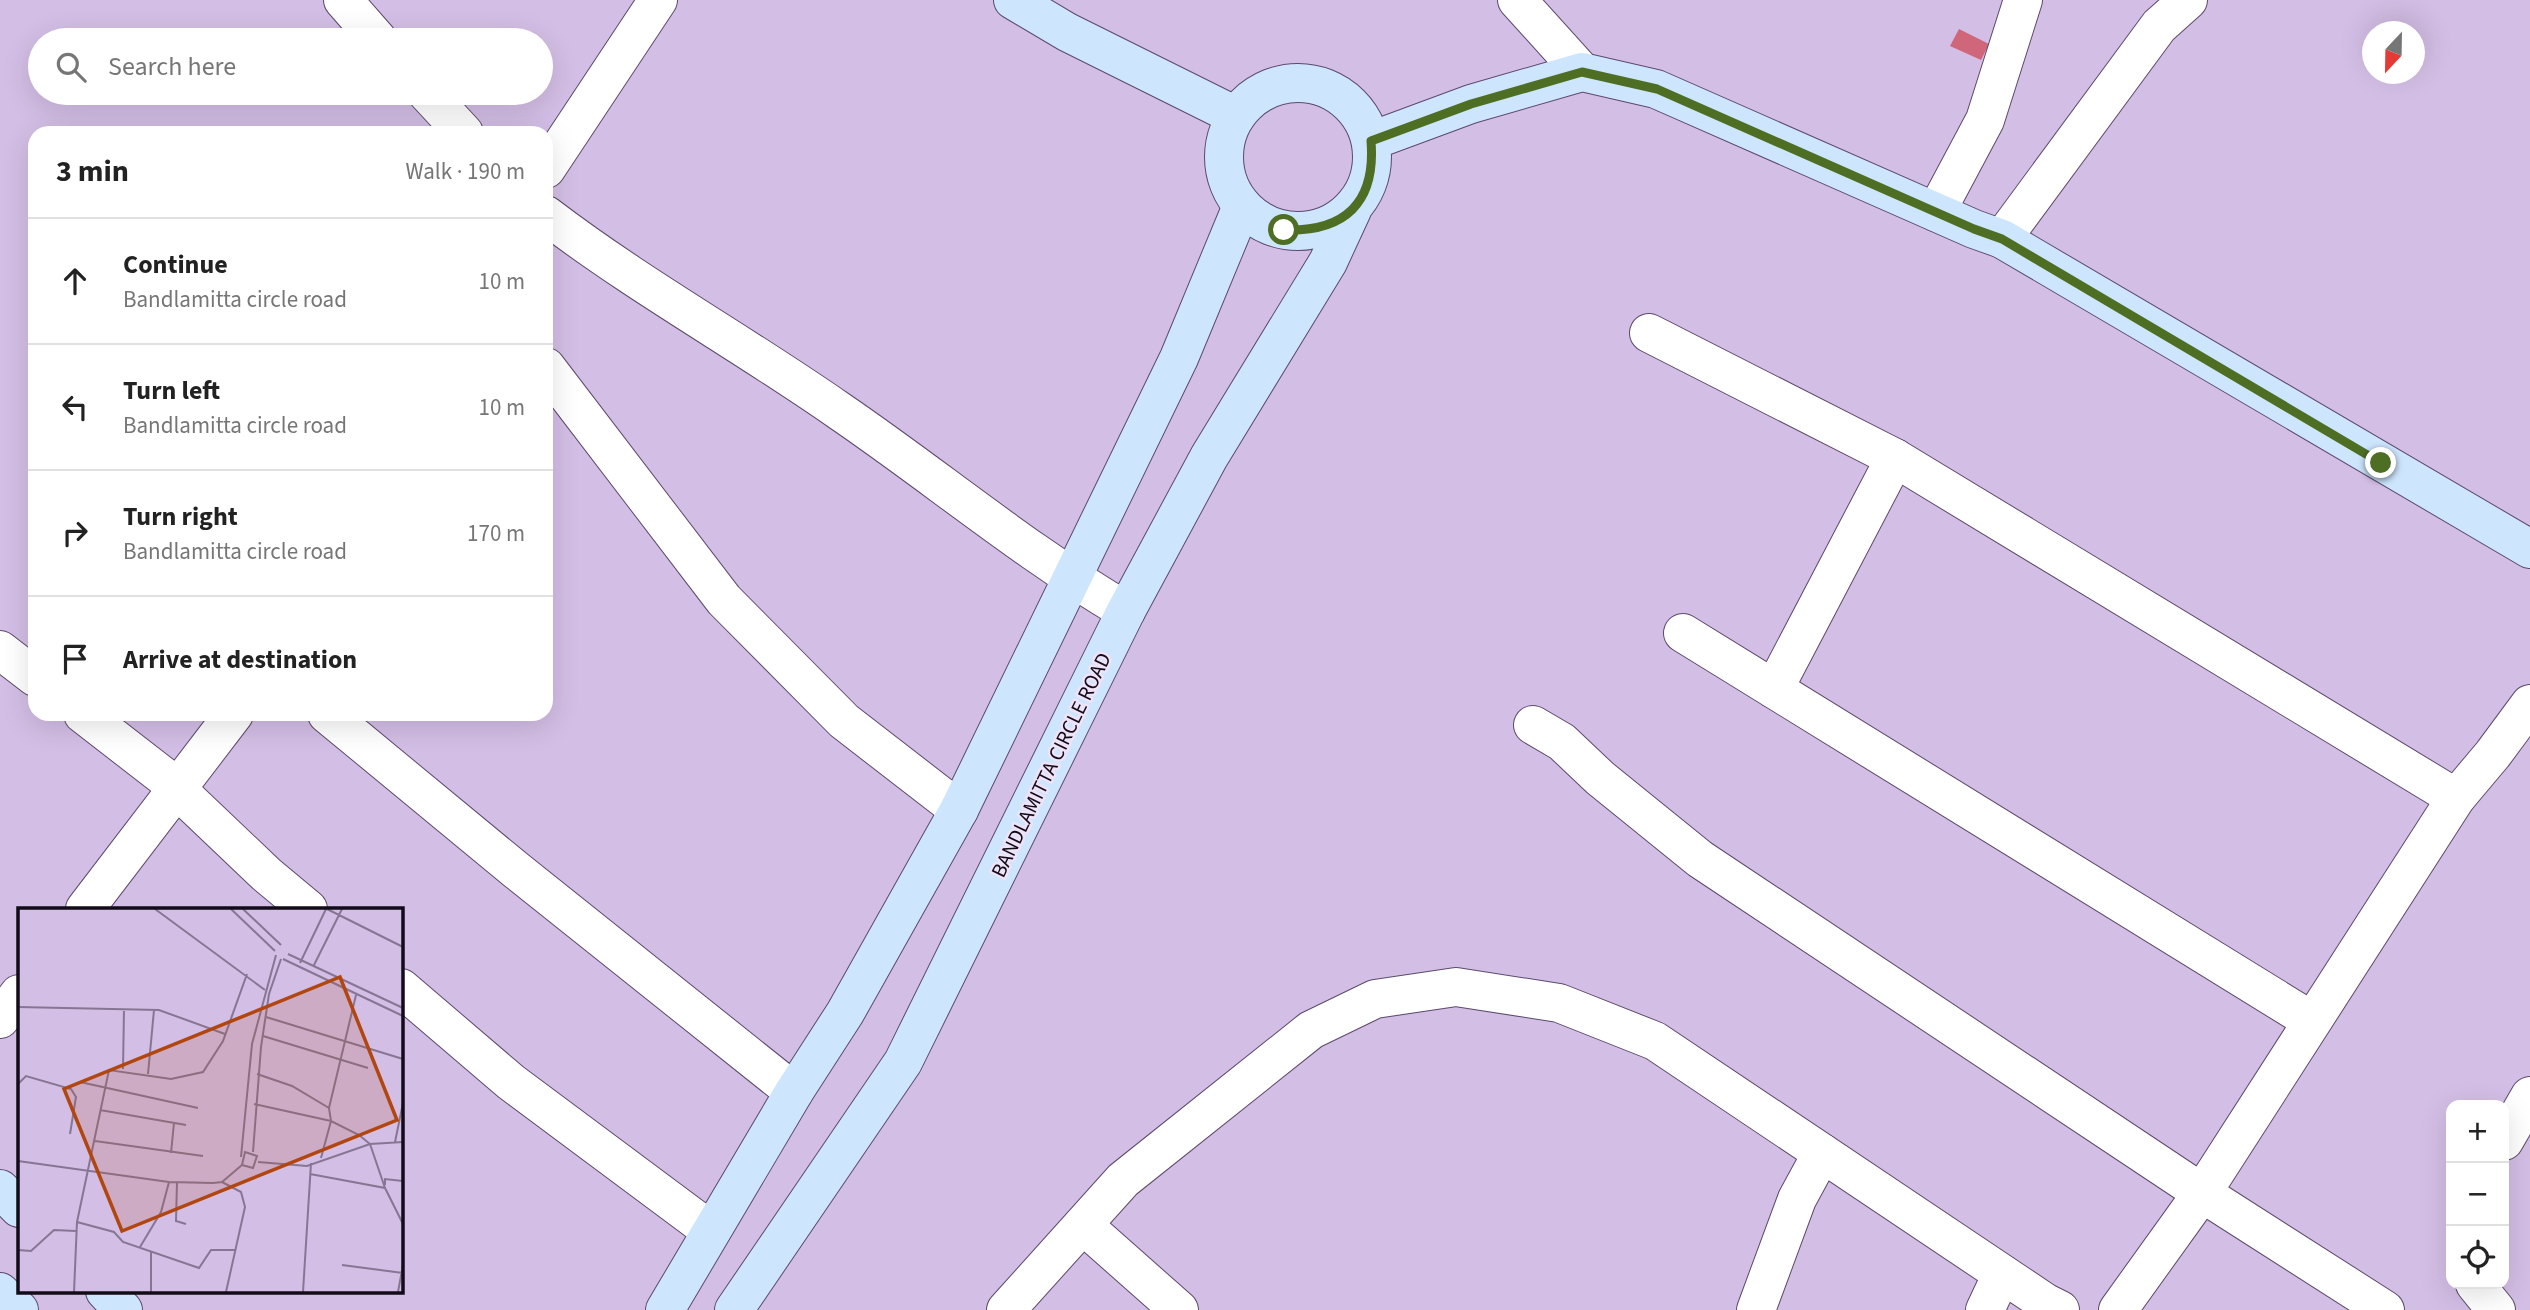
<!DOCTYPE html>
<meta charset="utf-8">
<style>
:root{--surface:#fff;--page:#f2f2f2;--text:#222;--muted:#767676;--line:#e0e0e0}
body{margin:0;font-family:"Source Sans 3",sans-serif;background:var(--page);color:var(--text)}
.controls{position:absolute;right:21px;bottom:21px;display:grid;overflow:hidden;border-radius:14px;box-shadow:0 7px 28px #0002}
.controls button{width:63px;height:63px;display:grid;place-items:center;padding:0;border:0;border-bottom:2px solid var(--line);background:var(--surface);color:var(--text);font:35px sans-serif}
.compass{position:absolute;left:2362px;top:21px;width:63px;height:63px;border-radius:50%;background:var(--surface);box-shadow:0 7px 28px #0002;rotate:202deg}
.stop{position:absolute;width:21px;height:21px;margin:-16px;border:5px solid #4e6e24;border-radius:50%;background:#fff}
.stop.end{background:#4e6e24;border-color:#fff;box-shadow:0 2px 7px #0008}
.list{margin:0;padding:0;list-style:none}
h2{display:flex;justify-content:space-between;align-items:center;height:91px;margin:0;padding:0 28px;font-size:30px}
h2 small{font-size:23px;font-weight:400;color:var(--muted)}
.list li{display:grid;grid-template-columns:46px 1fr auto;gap:21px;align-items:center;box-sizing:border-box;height:126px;padding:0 28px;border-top:2px solid var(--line)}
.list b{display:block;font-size:26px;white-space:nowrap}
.list p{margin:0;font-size:23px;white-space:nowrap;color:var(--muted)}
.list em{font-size:23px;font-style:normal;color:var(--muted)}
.icon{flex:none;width:38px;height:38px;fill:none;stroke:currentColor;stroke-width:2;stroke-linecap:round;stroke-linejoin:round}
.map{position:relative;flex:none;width:2530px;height:1310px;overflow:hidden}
.search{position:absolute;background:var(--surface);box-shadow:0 7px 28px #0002;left:28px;top:28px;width:525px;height:77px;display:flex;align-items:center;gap:18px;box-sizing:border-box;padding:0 24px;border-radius:38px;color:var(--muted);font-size:26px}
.panel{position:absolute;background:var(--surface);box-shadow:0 7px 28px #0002;left:28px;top:126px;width:525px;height:595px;border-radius:21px}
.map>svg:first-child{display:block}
</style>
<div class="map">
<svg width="2530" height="1310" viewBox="0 0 2530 1310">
<rect width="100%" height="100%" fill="#d3bee5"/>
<polygon fill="#cf667a" points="1959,29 1989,44 1981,60 1950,46"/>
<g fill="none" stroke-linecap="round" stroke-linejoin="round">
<defs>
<g id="street">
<polyline points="343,0 378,40"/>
<polyline points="1517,0 1582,72"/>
<polyline points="427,93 464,133"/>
<polyline points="546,169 658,0"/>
<polyline points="1936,212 1985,120 2023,0"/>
<path d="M546 215C639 286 742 343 838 410 935 476 1025 552 1126 611"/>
<polyline points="2002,239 2159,26 2188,0"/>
<polyline points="1649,333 1895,458 2456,798"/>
<polyline points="546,367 724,600 844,721 959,810"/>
<polyline points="1683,633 2312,1021"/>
<polyline points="0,650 35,677"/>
<polyline points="1774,689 1895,458"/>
<polyline points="83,714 163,776 266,874 308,909"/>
<polyline points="327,714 516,870 794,1092"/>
<polyline points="1533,725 1562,742 1600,778 1700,859 2202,1193 2385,1310"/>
<polyline points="85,909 234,714"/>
<polyline points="401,988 511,1082 711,1231"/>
<polyline points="0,1019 19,994"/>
<polyline points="2504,1141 2530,1096"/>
<polyline points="1083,1225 1179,1310"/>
<polyline points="2475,1284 2496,1310"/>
<polyline points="1006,1310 1123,1180 1311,1030 1375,999 1456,987 1559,1003 1655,1041 2046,1303 2060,1310"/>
<polyline points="1756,1310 1797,1199 1822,1153"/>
<polyline points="1985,1310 2002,1274"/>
<polyline points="2118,1310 2202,1193 2456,798 2493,754 2530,704"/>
</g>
<g id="secondary">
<polyline points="1013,0 1067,32 1236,116"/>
<circle cx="1298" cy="157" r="74"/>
<polyline points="1371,141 1471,104 1582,72 1656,89 1974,229 2002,239 2530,549"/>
<polyline points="0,1189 19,1208"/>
<polyline points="105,1291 123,1310"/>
<polyline points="0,1292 19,1310"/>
<polyline points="665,1310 794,1092 845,1013 959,810 1179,358 1242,206"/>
<polyline points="734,1310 903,1062 1126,611 1209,457 1328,262 1352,210"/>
</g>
</defs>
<use href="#street" stroke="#5c4a6b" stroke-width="40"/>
<use href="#secondary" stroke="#5c4a6b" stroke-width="40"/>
<use href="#street" stroke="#fff" stroke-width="38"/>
<use href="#secondary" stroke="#cde6fe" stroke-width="38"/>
</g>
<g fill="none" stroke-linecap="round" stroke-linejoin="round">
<path stroke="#4e6e24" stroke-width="9" d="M1284 230C1345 232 1376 203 1371 141L1471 104 1582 72 1657 89 1974 229 2002 239 2381 463"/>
</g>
<g text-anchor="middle" stroke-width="5" stroke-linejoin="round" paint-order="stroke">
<g font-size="21" fill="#120b18" stroke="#eee3f7">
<text transform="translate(1051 765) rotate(-64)" y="7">BANDLAMITTA CIRCLE ROAD</text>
</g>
</g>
<g transform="translate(18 908)">
<rect width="385" height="385" fill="#d3bee5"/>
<path fill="none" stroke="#867693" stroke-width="2" d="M137 1 247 82M213 1 257 43M225 1 263 37M309 1 385 39M270 46 385 100M265 51 385 108M282 55 308 1M296 57 324 1M0 99 141 102 207 126M248 109 385 151M245 128 350 160M105 161 106 101M130 166 136 102M239 166 274 178 311 200 313 213 303 250M62 174 180 200M0 176 8 168 53 181 58 189 52 226M236 196 313 213 341 227 352 236 367 280M311 200 338 87M82 202 168 217M77 233 185 248M377 234 385 195M235 244 243 139 251 86 263 51M153 245 156 215M223 249 234 136 258 47M0 253 151 274 195 275 204 274 224 257 227 244 239 248 235 260 224 257M240 254 289 258 352 236 385 234M292 266 367 280 385 316M159 274 158 313 168 316M204 274 223 284 227 299 208 384M367 277V271L385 273M59 314 96 324 105 334 181 360 193 342H218M122 339 143 304 151 274M0 342 13 343 36 322 58 323M133 343V384M324 357 385 365M56 384 59 314 91 162 153 171 185 164 205 133 229 66M285 384 293 255M380 384 385 357"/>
<path fill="#b2460f" fill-opacity="0.15" stroke="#b2460f" stroke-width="3.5" d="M322 69 379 212 104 323 46 181Z"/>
<rect width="385" height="385" fill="none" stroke="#120b18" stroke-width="3.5"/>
</g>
</svg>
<div class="controls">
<button>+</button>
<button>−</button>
<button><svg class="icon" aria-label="locate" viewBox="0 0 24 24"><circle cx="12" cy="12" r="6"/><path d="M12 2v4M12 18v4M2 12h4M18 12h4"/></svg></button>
</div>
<svg class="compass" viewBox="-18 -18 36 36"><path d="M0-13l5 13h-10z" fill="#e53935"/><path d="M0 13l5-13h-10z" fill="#767676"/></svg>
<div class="stop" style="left:1284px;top:230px"></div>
<div class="stop end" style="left:2381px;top:463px"></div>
<div class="search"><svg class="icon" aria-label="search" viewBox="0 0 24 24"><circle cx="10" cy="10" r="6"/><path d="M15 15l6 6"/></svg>Search here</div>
<section class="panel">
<h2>3 min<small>Walk · 190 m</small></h2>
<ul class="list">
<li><svg class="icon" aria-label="ahead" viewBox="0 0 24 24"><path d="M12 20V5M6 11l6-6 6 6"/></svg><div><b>Continue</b><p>Bandlamitta circle road</p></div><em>10 m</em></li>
<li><svg class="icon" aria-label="left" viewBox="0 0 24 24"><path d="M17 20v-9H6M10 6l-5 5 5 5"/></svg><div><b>Turn left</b><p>Bandlamitta circle road</p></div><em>10 m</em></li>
<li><svg class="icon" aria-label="right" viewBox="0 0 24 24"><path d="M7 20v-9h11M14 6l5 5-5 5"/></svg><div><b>Turn right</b><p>Bandlamitta circle road</p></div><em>170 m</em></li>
<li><svg class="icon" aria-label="arrive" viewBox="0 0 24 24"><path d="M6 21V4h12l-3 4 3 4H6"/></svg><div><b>Arrive at destination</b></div></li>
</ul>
</section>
</div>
